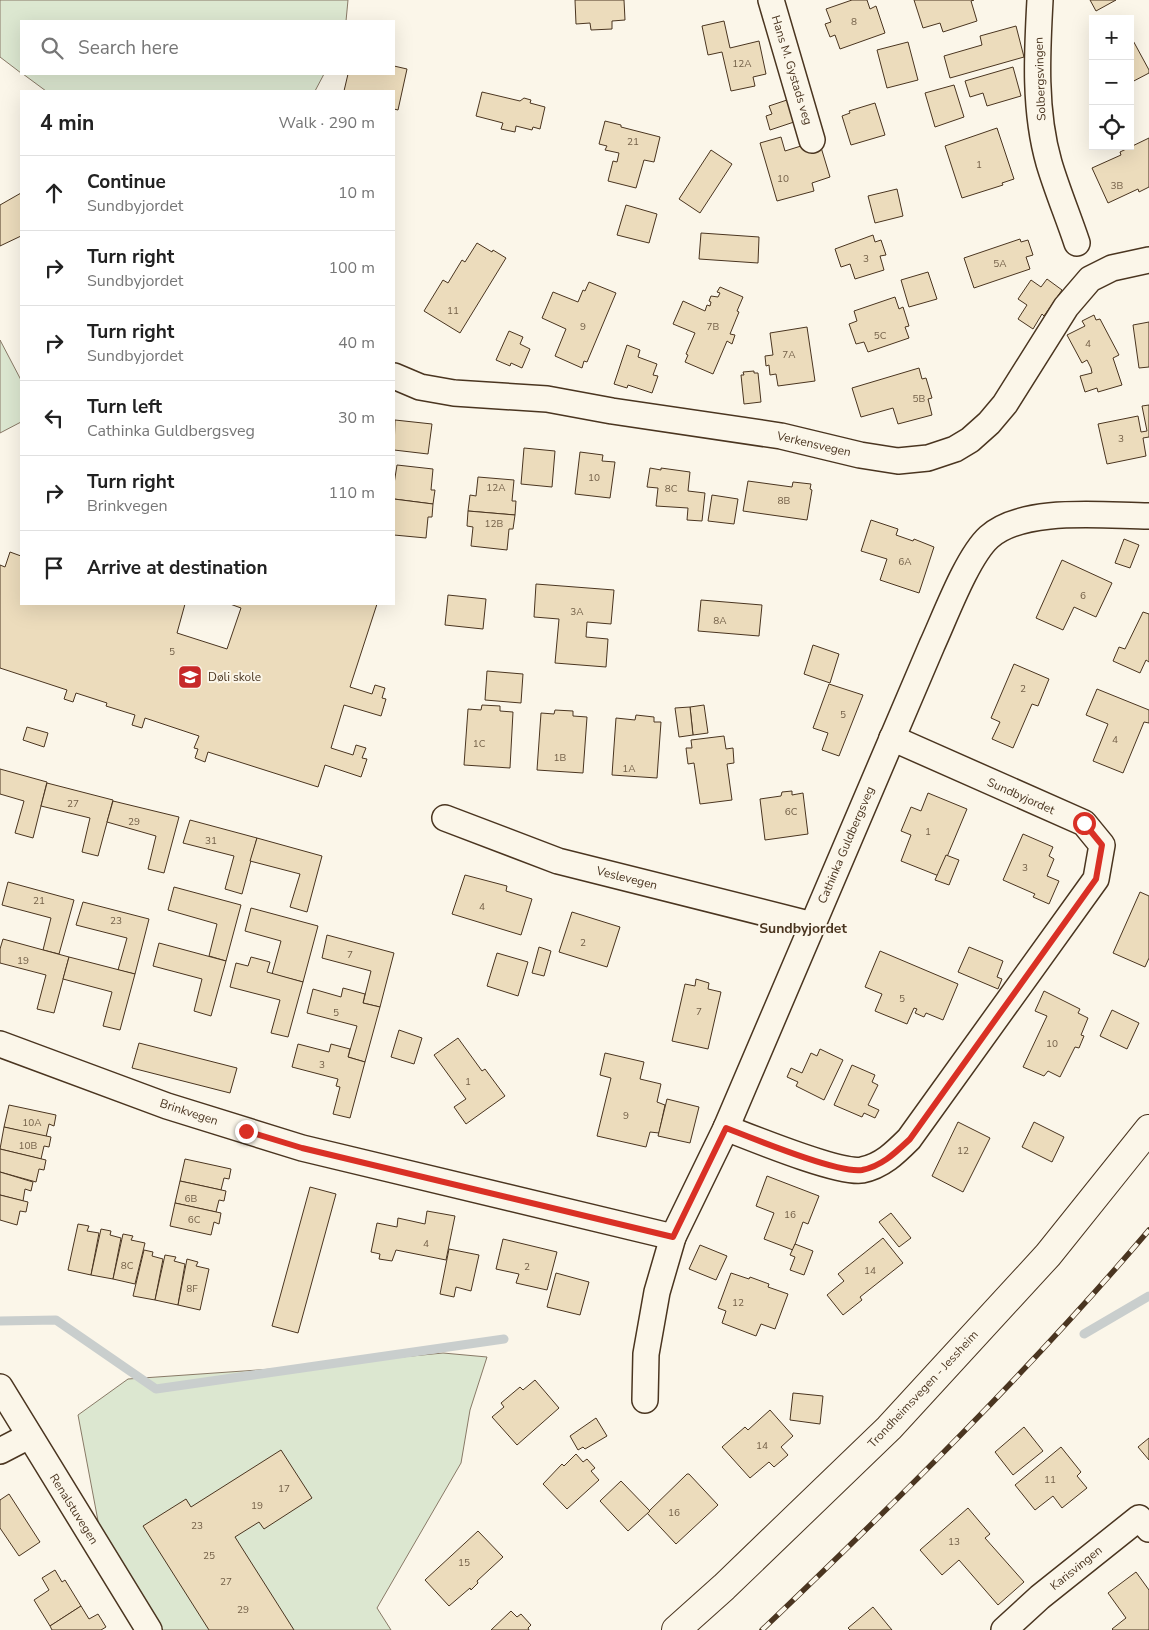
<!DOCTYPE html>
<meta charset="utf-8">
<style>
:root{--surface:#fff;--page:#f6f6f6;--text:#222;--muted:#767676;--line:#e0e0e0}
body{margin:0;font-family:"Nunito Sans",sans-serif;background:var(--page);color:var(--text)}
.controls{position:absolute;right:15px;top:15px;display:grid;overflow:hidden;border-radius:0px;box-shadow:0 5px 20px #0002}
.controls button{width:45px;height:45px;display:grid;place-items:center;padding:0;border:0;border-bottom:1px solid var(--line);background:var(--surface);color:var(--text);font:25px sans-serif}
.stop{position:absolute;width:15px;height:15px;margin:-11px;border:4px solid #d93025;border-radius:50%;background:#fff}
.stop.end{background:#d93025;border-color:#fff;box-shadow:0 1px 5px #0008}
.list{margin:0;padding:0;list-style:none}
h2{display:flex;justify-content:space-between;align-items:center;height:65px;margin:0;padding:0 20px;font-size:21px}
h2 small{font-size:16px;font-weight:400;color:var(--muted)}
.list li{display:grid;grid-template-columns:32px 1fr auto;gap:15px;align-items:center;box-sizing:border-box;height:75px;padding:0 20px;border-top:1px solid var(--line)}
.list b{display:block;font-size:19px;white-space:nowrap}
.list p{margin:0;font-size:16px;white-space:nowrap;color:var(--muted)}
.list em{font-size:16px;font-style:normal;color:var(--muted)}
.icon{flex:none;width:28px;height:28px;fill:none;stroke:currentColor;stroke-width:2;stroke-linecap:round;stroke-linejoin:round}
.map{position:relative;flex:none;width:1149px;height:1630px;overflow:hidden}
.search{position:absolute;background:var(--surface);box-shadow:0 5px 20px #0002;left:20px;top:20px;width:375px;height:55px;display:flex;align-items:center;gap:12px;box-sizing:border-box;padding:0 18px;border-radius:0px;color:var(--muted);font-size:19px}
.panel{position:absolute;background:var(--surface);box-shadow:0 5px 20px #0002;left:20px;top:90px;width:375px;height:515px;border-radius:0px}
.map>svg:first-child{display:block}
</style>
<div class="map">
<svg width="1149" height="1630" viewBox="0 0 1149 1630">
<rect width="100%" height="100%" fill="#fbf6e9"/>
<g fill="#dce7d0" stroke="#887966">
<polygon points="0,0 348,0 346,21 21,21 21,73 0,57"/>
<polygon points="23,74 324,74 315,91 46,91"/>
<polygon points="0,340 21,380 21,422 0,433"/>
<polygon points="443,1353 487,1357 470,1410 461,1463 377,1608 391,1630 146,1630 102,1542 78,1415 128,1379 287,1368"/>
</g>
<g fill="none" stroke-linecap="round" stroke-linejoin="round">
<g stroke="#c9cecd" stroke-width="9">
<polyline points="0,1321 56,1320 156,1389 504,1339"/>
<polyline points="1084,1334 1149,1296"/>
</g>
</g>
<g fill="#ecdcbc" stroke="#4a3520">
<polygon points="575,0 624,0 625,20 612,21 612,29 591,30 590,23 576,24"/>
<polygon points="852,0 867,0 870,9 876,6 885,33 840,49 835,35 830,37 825,24 831,22 826,9"/>
<polygon points="914,0 974,0 971,1 977,21 943,32 940,23 923,28"/>
<polygon points="1090,0 1116,0 1096,11"/>
<polygon points="724,21 730,48 759,41 766,74 753,77 755,86 731,91 722,52 708,55 702,26"/>
<polygon points="1016,26 1024,57 950,78 944,56 982,45 980,36"/>
<polygon points="1130,35 1149,70 1149,73 1130,83"/>
<polygon points="908,42 918,80 887,88 877,50"/>
<polygon points="394,66 407,69 398,110 394,109 394,91 344,91 348,74 394,74"/>
<polygon points="1013,67 1021,96 987,106 983,93 970,97 965,81"/>
<polygon points="954,85 964,117 935,127 925,93"/>
<polygon points="482,92 520,101 524,98 531,100 530,103 545,107 540,129 533,127 532,130 516,126 515,132 501,129 503,123 476,116"/>
<polygon points="787,100 794,122 770,130 766,116 772,114 769,106"/>
<polygon points="875,103 885,135 851,145 842,116 850,113 849,111"/>
<polygon points="605,121 621,125 621,127 660,137 654,162 644,160 636,188 608,181 613,161 617,162 619,153 605,150 607,146 599,144"/>
<polygon points="997,128 1014,179 1002,183 1003,185 962,198 945,146"/>
<polygon points="781,137 785,151 801,146 803,150 820,144 830,177 812,183 814,191 777,201 760,143"/>
<polygon points="1149,138 1149,187 1139,192 1138,189 1108,203 1092,168 1121,155 1120,152"/>
<polygon points="711,150 732,164 700,213 679,199"/>
<polygon points="897,189 903,216 875,223 868,196"/>
<polygon points="21,193 21,236 0,246 0,205"/>
<polygon points="626,205 657,214 649,243 617,235"/>
<polygon points="701,233 759,237 758,263 699,259"/>
<polygon points="873,235 875,242 881,240 886,255 880,256 884,270 855,279 850,264 841,267 835,249"/>
<polygon points="1020,239 1021,242 1028,240 1033,255 1026,257 1030,269 974,288 964,258"/>
<polygon points="477,243 492,252 493,250 506,258 460,333 424,311 443,280 448,283 462,260 465,262"/>
<polygon points="928,272 937,299 909,307 901,280"/>
<polygon points="1047,279 1062,290 1044,316 1042,314 1033,329 1018,319 1027,305 1018,299 1031,280 1041,287"/>
<polygon points="589,282 616,293 587,362 584,361 582,368 555,356 566,329 542,318 553,292 578,302 583,290 585,291"/>
<polygon points="720,287 743,297 737,311 739,312 730,334 735,335 732,344 727,341 713,374 685,362 688,355 686,354 695,333 673,324 683,301 705,311 707,305 710,306 711,302 709,301 711,296 718,297 720,293 717,292"/>
<polygon points="895,297 899,309 903,307 909,326 905,327 909,338 868,352 864,342 856,344 849,324 857,321 854,311"/>
<polygon points="1094,315 1096,320 1100,319 1119,355 1113,358 1122,385 1098,392 1097,388 1085,392 1080,376 1092,373 1091,368 1087,360 1082,363 1067,335 1085,326 1082,321"/>
<polygon points="1149,322 1149,367 1139,368 1133,325"/>
<polygon points="807,327 815,381 778,386 776,374 770,375 769,365 766,366 765,356 773,355 770,333"/>
<polygon points="509,331 523,337 520,344 530,349 522,368 511,363 510,366 496,360"/>
<polygon points="627,345 640,350 638,357 657,364 653,375 658,376 652,393 628,385 627,388 614,384"/>
<polygon points="919,368 922,379 926,378 932,398 928,399 932,415 898,424 893,408 861,417 852,388"/>
<polygon points="754,371 754,373 758,373 761,402 744,404 741,375 744,375 743,372"/>
<polygon points="1149,405 1149,437 1143,438 1146,456 1107,464 1098,424 1138,416 1141,432 1147,431 1142,406"/>
<polygon points="395,420 432,424 428,454 394,450"/>
<polygon points="524,448 555,451 552,487 521,484"/>
<polygon points="580,452 603,455 602,461 615,462 610,498 575,494"/>
<polygon points="397,465 433,469 431,490 435,490 433,504 394,499 394,484"/>
<polygon points="650,468 661,470 661,468 690,472 688,491 705,493 702,521 687,520 688,508 656,506 658,488 647,487"/>
<polygon points="478,477 514,480 512,501 516,501 515,515 468,511 470,495 476,496"/>
<polygon points="748,481 792,487 793,482 811,484 810,489 812,490 807,520 743,511"/>
<polygon points="712,495 738,499 734,524 708,521"/>
<polygon points="394,499 433,504 432,517 428,517 426,538 394,535"/>
<polygon points="468,511 515,515 513,529 509,529 507,550 471,546 473,527 467,526"/>
<polygon points="871,520 898,529 896,535 913,541 914,539 934,547 919,593 880,580 887,559 861,551"/>
<polygon points="1124,539 1139,545 1130,568 1115,563"/>
<polygon points="10,552 21,556 21,604 185,604 177,633 227,649 241,608 230,604 377,604 350,687 372,694 375,685 385,688 382,698 386,699 381,716 344,705 331,748 353,755 356,745 366,748 362,758 367,759 361,777 325,765 318,787 208,752 205,762 195,758 198,749 194,748 199,736 145,718 142,728 132,725 135,715 106,706 107,703 76,693 73,702 64,699 67,690 0,668 0,565 5,567"/>
<polygon points="1062,560 1112,583 1096,617 1074,607 1063,630 1036,618"/>
<polygon points="536,584 614,590 611,624 587,622 586,637 608,639 606,667 555,663 559,619 534,617"/>
<polygon points="448,595 486,599 483,629 445,625"/>
<polygon points="701,600 762,605 759,636 698,631"/>
<polygon points="1143,612 1149,614 1149,662 1146,660 1140,673 1113,661 1119,647 1125,649"/>
<polygon points="813,645 839,654 830,683 804,674"/>
<polygon points="1014,664 1049,679 1038,706 1032,704 1013,748 992,739 1000,722 991,718"/>
<polygon points="487,671 523,674 521,703 485,700"/>
<polygon points="829,684 863,695 839,756 822,750 828,733 813,728"/>
<polygon points="1097,689 1149,710 1149,723 1144,722 1123,773 1093,761 1108,724 1086,715"/>
<polygon points="482,705 500,706 500,711 513,712 510,768 464,765 468,709 481,710"/>
<polygon points="704,705 708,733 693,735 690,707"/>
<polygon points="690,707 693,735 679,737 675,708"/>
<polygon points="555,710 573,711 573,716 587,717 583,773 537,770 541,713 554,714"/>
<polygon points="636,715 654,717 654,722 661,722 657,778 612,775 616,718 635,720"/>
<polygon points="27,727 48,733 44,747 23,740"/>
<polygon points="724,736 726,749 733,748 734,763 727,764 732,800 700,804 694,763 688,764 686,748 692,748 691,740"/>
<polygon points="0,769 47,782 33,838 15,833 24,801 0,794"/>
<polygon points="47,783 113,800 98,856 82,852 90,818 41,806"/>
<polygon points="792,791 792,795 803,793 808,834 765,840 760,799 781,796 782,792"/>
<polygon points="928,793 967,809 939,876 901,861 911,835 901,831 911,807 921,811"/>
<polygon points="113,801 179,817 164,873 148,869 156,836 107,822"/>
<polygon points="190,820 257,838 242,894 225,889 234,856 183,843"/>
<polygon points="1023,834 1053,847 1049,856 1054,859 1047,876 1059,881 1049,904 1033,897 1035,894 1003,880"/>
<polygon points="257,838 322,856 307,912 290,907 300,874 250,861"/>
<polygon points="946,855 959,860 949,885 935,880"/>
<polygon points="465,875 507,886 506,891 532,899 521,935 452,914"/>
<polygon points="8,882 74,900 59,954 43,950 51,918 2,905"/>
<polygon points="174,887 241,905 226,961 209,956 217,924 168,910"/>
<polygon points="1140,892 1149,896 1149,958 1145,967 1113,953"/>
<polygon points="83,902 149,919 135,974 118,970 127,938 76,925"/>
<polygon points="251,908 318,926 303,982 272,974 281,941 245,931"/>
<polygon points="572,912 620,927 607,967 559,952"/>
<polygon points="327,935 394,953 380,1007 363,1003 371,971 322,958"/>
<polygon points="3,939 69,957 54,1013 37,1009 46,975 0,963 0,949"/>
<polygon points="159,943 226,961 211,1016 194,1011 202,979 153,966"/>
<polygon points="539,947 551,951 544,976 532,973"/>
<polygon points="969,947 1003,961 997,977 1002,979 998,989 958,972"/>
<polygon points="880,951 958,984 943,1020 926,1013 924,1017 915,1013 917,1009 914,1008 907,1024 875,1011 882,994 865,987"/>
<polygon points="497,953 528,962 518,996 487,986"/>
<polygon points="69,957 135,974 120,1030 103,1026 112,992 63,979"/>
<polygon points="251,957 270,962 267,972 303,982 288,1037 271,1033 280,1000 230,987 236,963 248,966"/>
<polygon points="696,979 709,983 708,989 721,992 708,1049 672,1041 685,984 695,986"/>
<polygon points="343,988 365,994 363,1003 380,1007 365,1062 348,1057 357,1026 307,1013 313,989 341,997"/>
<polygon points="1044,991 1080,1009 1078,1013 1088,1018 1081,1035 1084,1036 1079,1048 1075,1047 1060,1077 1048,1071 1044,1076 1023,1067 1047,1016 1035,1011"/>
<polygon points="1112,1010 1139,1023 1127,1049 1100,1036"/>
<polygon points="399,1030 422,1038 414,1064 391,1057"/>
<polygon points="458,1038 482,1071 485,1069 505,1096 466,1124 454,1107 466,1099 434,1055"/>
<polygon points="139,1043 237,1068 230,1093 132,1068"/>
<polygon points="298,1044 329,1052 331,1044 350,1049 348,1057 365,1062 350,1118 333,1114 340,1087 336,1086 338,1079 292,1067"/>
<polygon points="820,1049 843,1060 824,1100 796,1086 798,1082 787,1077 791,1068 802,1073 811,1053 817,1056"/>
<polygon points="605,1053 644,1062 640,1079 661,1084 657,1102 665,1105 659,1133 650,1132 646,1147 597,1136 611,1078 600,1075"/>
<polygon points="852,1065 875,1075 872,1082 878,1085 868,1105 879,1110 875,1118 864,1113 862,1117 834,1105"/>
<polygon points="667,1099 699,1107 690,1143 658,1136"/>
<polygon points="9,1105 56,1115 54,1126 49,1124 46,1137 4,1127"/>
<polygon points="958,1122 990,1138 963,1192 932,1176"/>
<polygon points="1034,1122 1064,1137 1052,1162 1022,1147"/>
<polygon points="4,1127 51,1137 49,1147 44,1146 41,1159 0,1149"/>
<polygon points="0,1149 46,1160 44,1170 39,1169 36,1182 0,1172"/>
<polygon points="185,1159 231,1169 229,1179 224,1178 221,1190 180,1181"/>
<polygon points="0,1172 33,1182 31,1191 25,1189 23,1201 0,1195"/>
<polygon points="767,1176 819,1196 808,1224 803,1222 793,1250 764,1239 774,1213 756,1206"/>
<polygon points="180,1181 226,1191 224,1201 219,1200 216,1212 175,1203"/>
<polygon points="310,1187 336,1194 298,1333 272,1326"/>
<polygon points="0,1195 28,1202 26,1212 20,1211 17,1225 0,1220"/>
<polygon points="175,1203 221,1213 219,1224 214,1222 211,1235 170,1226"/>
<polygon points="427,1211 455,1216 446,1260 396,1250 392,1261 379,1259 380,1254 371,1252 377,1223 397,1227 398,1218 425,1224"/>
<polygon points="891,1213 911,1238 899,1247 879,1222"/>
<polygon points="78,1224 89,1226 87,1231 99,1233 91,1275 68,1270"/>
<polygon points="101,1229 111,1231 110,1235 121,1238 113,1279 91,1275"/>
<polygon points="123,1234 133,1236 131,1240 145,1243 135,1284 113,1279"/>
<polygon points="883,1238 903,1263 860,1297 862,1300 843,1315 827,1295 844,1281 838,1274"/>
<polygon points="503,1239 557,1252 547,1290 516,1283 519,1274 496,1269"/>
<polygon points="795,1244 813,1251 804,1275 790,1270 795,1257 790,1255"/>
<polygon points="700,1245 727,1256 716,1280 689,1269"/>
<polygon points="449,1249 479,1255 471,1291 456,1287 454,1297 440,1294"/>
<polygon points="144,1250 153,1252 152,1256 163,1259 155,1300 133,1296"/>
<polygon points="165,1255 176,1257 174,1261 185,1264 178,1305 155,1300"/>
<polygon points="187,1259 198,1262 196,1266 209,1269 200,1310 178,1305"/>
<polygon points="556,1273 589,1282 580,1315 547,1307"/>
<polygon points="731,1273 749,1279 750,1277 769,1284 768,1287 788,1294 775,1329 761,1324 756,1336 722,1323 726,1311 718,1308"/>
<polygon points="535,1380 559,1408 517,1445 492,1417 504,1407 501,1403 520,1387 523,1390"/>
<polygon points="793,1393 823,1396 820,1424 790,1420"/>
<polygon points="770,1410 793,1436 781,1447 788,1455 774,1467 769,1462 750,1478 722,1447 745,1427 748,1430"/>
<polygon points="596,1418 607,1436 585,1449 583,1447 578,1450 570,1436"/>
<polygon points="1024,1427 1043,1451 1013,1475 995,1452"/>
<polygon points="1149,1438 1149,1460 1138,1447"/>
<polygon points="1061,1447 1081,1472 1077,1476 1087,1488 1062,1508 1053,1496 1035,1510 1015,1485"/>
<polygon points="281,1450 312,1498 264,1529 259,1522 235,1537 294,1630 209,1630 143,1526 186,1499 191,1507"/>
<polygon points="576,1454 583,1462 587,1459 595,1468 591,1471 599,1480 567,1509 543,1484 562,1464 564,1466"/>
<polygon points="687,1474 689,1474 718,1505 676,1544 647,1513"/>
<polygon points="621,1481 650,1511 628,1531 600,1501"/>
<polygon points="9,1494 40,1542 19,1556 0,1528 0,1500"/>
<polygon points="968,1508 990,1534 985,1538 1024,1582 998,1605 959,1560 942,1575 920,1550"/>
<polygon points="478,1531 503,1557 477,1581 478,1583 471,1590 470,1588 449,1606 425,1580"/>
<polygon points="55,1570 62,1582 65,1580 81,1606 50,1626 34,1600 49,1590 42,1578"/>
<polygon points="1136,1572 1149,1590 1149,1630 1113,1630 1112,1629 1126,1618 1108,1593"/>
<polygon points="81,1606 89,1619 98,1614 106,1627 101,1630 52,1630 50,1626"/>
<polygon points="873,1607 892,1630 850,1630 848,1628"/>
<polygon points="511,1611 517,1617 521,1614 531,1625 528,1628 529,1630 491,1630"/>
</g>
<g fill="none" stroke-linecap="round" stroke-linejoin="round">
<defs>
<g id="street">
<polyline points="771,0 812,140"/>
<path d="M1040 0C1037 54 1034 111 1049 163 1057 190 1068 216 1077 243"/>
<polyline points="394,376 420,387 454,393 547,399 612,411 781,436 860,455 898,461 928,458 955,449 970,440 989,423 1005,404 1066,307 1090,279 1112,268 1149,260"/>
<polyline points="445,818 558,861 813,925"/>
<polyline points="0,1044 167,1106 302,1148 673,1237"/>
<path d="M726 1128C752 1138 839 1174 862 1170 882 1166 895 1153 909 1139L1096 879 1102 845 1084 823 892 738"/>
<polyline points="0,1387 149,1630"/>
<path d="M645 1400 646 1354 657 1292 673 1237 726 1128 932 645C945 617 967 557 989 537 1024 506 1105 516 1149 516"/>
<polyline points="0,1451 29,1436"/>
<polyline points="1004,1630 1040,1597 1139,1518 1149,1529"/>
</g>
<polyline id="secondary" points="676,1630 724,1587 889,1428 1048,1255 1149,1129"/>
</defs>
<use href="#street" stroke="#4a3520" stroke-width="28"/>
<use href="#secondary" stroke="#4a3520" stroke-width="30"/>
<use href="#street" stroke="#fbf6e9" stroke-width="25"/>
<use href="#secondary" stroke="#fbf6e9" stroke-width="28"/>
<defs>
<path id="rail" d="M762 1630C896 1502 1029 1371 1149 1230"/>
</defs>
<use href="#rail" stroke="#4a3520" stroke-width="5.5"/>
<use href="#rail" stroke="#fbf6e9" stroke-width="4" stroke-dasharray="11" stroke-linecap="butt"/>
</g>
<g fill="none" stroke-linecap="round" stroke-linejoin="round">
<path stroke="#d93025" stroke-width="6" d="M246 1131 302 1148 673 1237 726 1128C752 1138 839 1174 862 1170 882 1166 895 1153 910 1139L1096 879 1102 845 1084 823"/>
</g>
<defs>
<symbol id="school-square" viewBox="-11 -11 22 22"><rect x="-9" y="-9" width="18" height="18" rx="4" fill="#c62828" stroke="#fbf6e9"/><path d="M0-5L7-2L0 1L-7-2ZM-4 1L0 2.5L4 1V4Q0 6-4 4Z" fill="#fff"/></symbol>
</defs>
<g fill-rule="evenodd">
<use href="#school-square" x="176" y="663" width="28" height="28"/>
</g>
<g text-anchor="middle" stroke-width="4" stroke-linejoin="round" paint-order="stroke">
<g font-size="10" fill="#725f47">
<text x="854" y="25">8</text>
<text x="742" y="67">12A</text>
<text x="633" y="145">21</text>
<text x="979" y="168">1</text>
<text x="783" y="182">10</text>
<text x="1117" y="189">3B</text>
<text x="866" y="262">3</text>
<text x="1000" y="267">5A</text>
<text x="453" y="314">11</text>
<text x="583" y="330">9</text>
<text x="713" y="330">7B</text>
<text x="880" y="339">5C</text>
<text x="1088" y="347">4</text>
<text x="789" y="358">7A</text>
<text x="919" y="402">5B</text>
<text x="1121" y="442">3</text>
<text x="594" y="481">10</text>
<text x="496" y="491">12A</text>
<text x="671" y="492">8C</text>
<text x="784" y="504">8B</text>
<text x="494" y="527">12B</text>
<text x="905" y="565">6A</text>
<text x="1083" y="599">6</text>
<text x="577" y="615">3A</text>
<text x="720" y="624">8A</text>
<text x="172" y="655">5</text>
<text x="1023" y="692">2</text>
<text x="843" y="718">5</text>
<text x="1115" y="743">4</text>
<text x="479" y="747">1C</text>
<text x="560" y="761">1B</text>
<text x="629" y="772">1A</text>
<text x="73" y="807">27</text>
<text x="791" y="815">6C</text>
<text x="134" y="825">29</text>
<text x="928" y="835">1</text>
<text x="211" y="844">31</text>
<text x="1025" y="871">3</text>
<text x="39" y="904">21</text>
<text x="482" y="910">4</text>
<text x="116" y="924">23</text>
<text x="583" y="946">2</text>
<text x="350" y="958">7</text>
<text x="23" y="964">19</text>
<text x="902" y="1002">5</text>
<text x="699" y="1015">7</text>
<text x="336" y="1016">5</text>
<text x="1052" y="1047">10</text>
<text x="322" y="1068">3</text>
<text x="468" y="1085">1</text>
<text x="626" y="1119">9</text>
<text x="32" y="1126">10A</text>
<text x="28" y="1149">10B</text>
<text x="963" y="1154">12</text>
<text x="191" y="1202">6B</text>
<text x="790" y="1218">16</text>
<text x="194" y="1223">6C</text>
<text x="426" y="1247">4</text>
<text x="127" y="1269">8C</text>
<text x="527" y="1270">2</text>
<text x="870" y="1274">14</text>
<text x="192" y="1292">8F</text>
<text x="738" y="1306">12</text>
<text x="762" y="1449">14</text>
<text x="1050" y="1483">11</text>
<text x="284" y="1492">17</text>
<text x="257" y="1509">19</text>
<text x="674" y="1516">16</text>
<text x="197" y="1529">23</text>
<text x="954" y="1545">13</text>
<text x="209" y="1559">25</text>
<text x="464" y="1566">15</text>
<text x="226" y="1585">27</text>
<text x="243" y="1613">29</text>
</g>
<g font-size="12" fill="#4a3520" stroke="#fbf6e9">
<text transform="translate(792 70) rotate(73)" y="4">Hans M. Gystads veg</text>
<text transform="translate(1040 79) rotate(-92)" y="4">Solbergsvingen</text>
<text transform="translate(814 444) rotate(13)" y="4">Verkensvegen</text>
<text transform="translate(1021 796) rotate(24)" y="4">Sundbyjordet</text>
<text transform="translate(846 845) rotate(-67)" y="4">Cathinka Guldbergsveg</text>
<text transform="translate(627 878) rotate(14)" y="4">Veslevegen</text>
<text transform="translate(189 1112) rotate(18)" y="4">Brinkvegen</text>
<text transform="translate(923 1389) rotate(-47)" y="4">Trondheimsvegen - Jessheim</text>
<text transform="translate(74 1509) rotate(58)" y="4">Renalstuvegen</text>
<text transform="translate(1076 1568) rotate(-39)" y="4">Karisvingen</text>
</g>
<g font-size="12" fill="#4a3520" stroke="#fbf6e9" text-anchor="start">
<text x="208" y="681">Døli skole</text>
</g>
<g font-size="14" font-weight="bold" fill="#4a3520" stroke="#fbf6e9">
<text x="803" y="933">Sundbyjordet</text>
</g>
</g>
</svg>
<div class="controls">
<button>+</button>
<button>−</button>
<button><svg class="icon" aria-label="locate" viewBox="0 0 24 24"><circle cx="12" cy="12" r="6"/><path d="M12 2v4M12 18v4M2 12h4M18 12h4"/></svg></button>
</div>
<div class="stop" style="left:1084px;top:823px"></div>
<div class="stop end" style="left:246px;top:1131px"></div>
<div class="search"><svg class="icon" aria-label="search" viewBox="0 0 24 24"><circle cx="10" cy="10" r="6"/><path d="M15 15l6 6"/></svg>Search here</div>
<section class="panel">
<h2>4 min<small>Walk · 290 m</small></h2>
<ul class="list">
<li><svg class="icon" aria-label="ahead" viewBox="0 0 24 24"><path d="M12 20V5M6 11l6-6 6 6"/></svg><div><b>Continue</b><p>Sundbyjordet</p></div><em>10 m</em></li>
<li><svg class="icon" aria-label="right" viewBox="0 0 24 24"><path d="M7 20v-9h11M14 6l5 5-5 5"/></svg><div><b>Turn right</b><p>Sundbyjordet</p></div><em>100 m</em></li>
<li><svg class="icon" aria-label="right" viewBox="0 0 24 24"><path d="M7 20v-9h11M14 6l5 5-5 5"/></svg><div><b>Turn right</b><p>Sundbyjordet</p></div><em>40 m</em></li>
<li><svg class="icon" aria-label="left" viewBox="0 0 24 24"><path d="M17 20v-9H6M10 6l-5 5 5 5"/></svg><div><b>Turn left</b><p>Cathinka Guldbergsveg</p></div><em>30 m</em></li>
<li><svg class="icon" aria-label="right" viewBox="0 0 24 24"><path d="M7 20v-9h11M14 6l5 5-5 5"/></svg><div><b>Turn right</b><p>Brinkvegen</p></div><em>110 m</em></li>
<li><svg class="icon" aria-label="arrive" viewBox="0 0 24 24"><path d="M6 21V4h12l-3 4 3 4H6"/></svg><div><b>Arrive at destination</b></div></li>
</ul>
</section>
</div>
